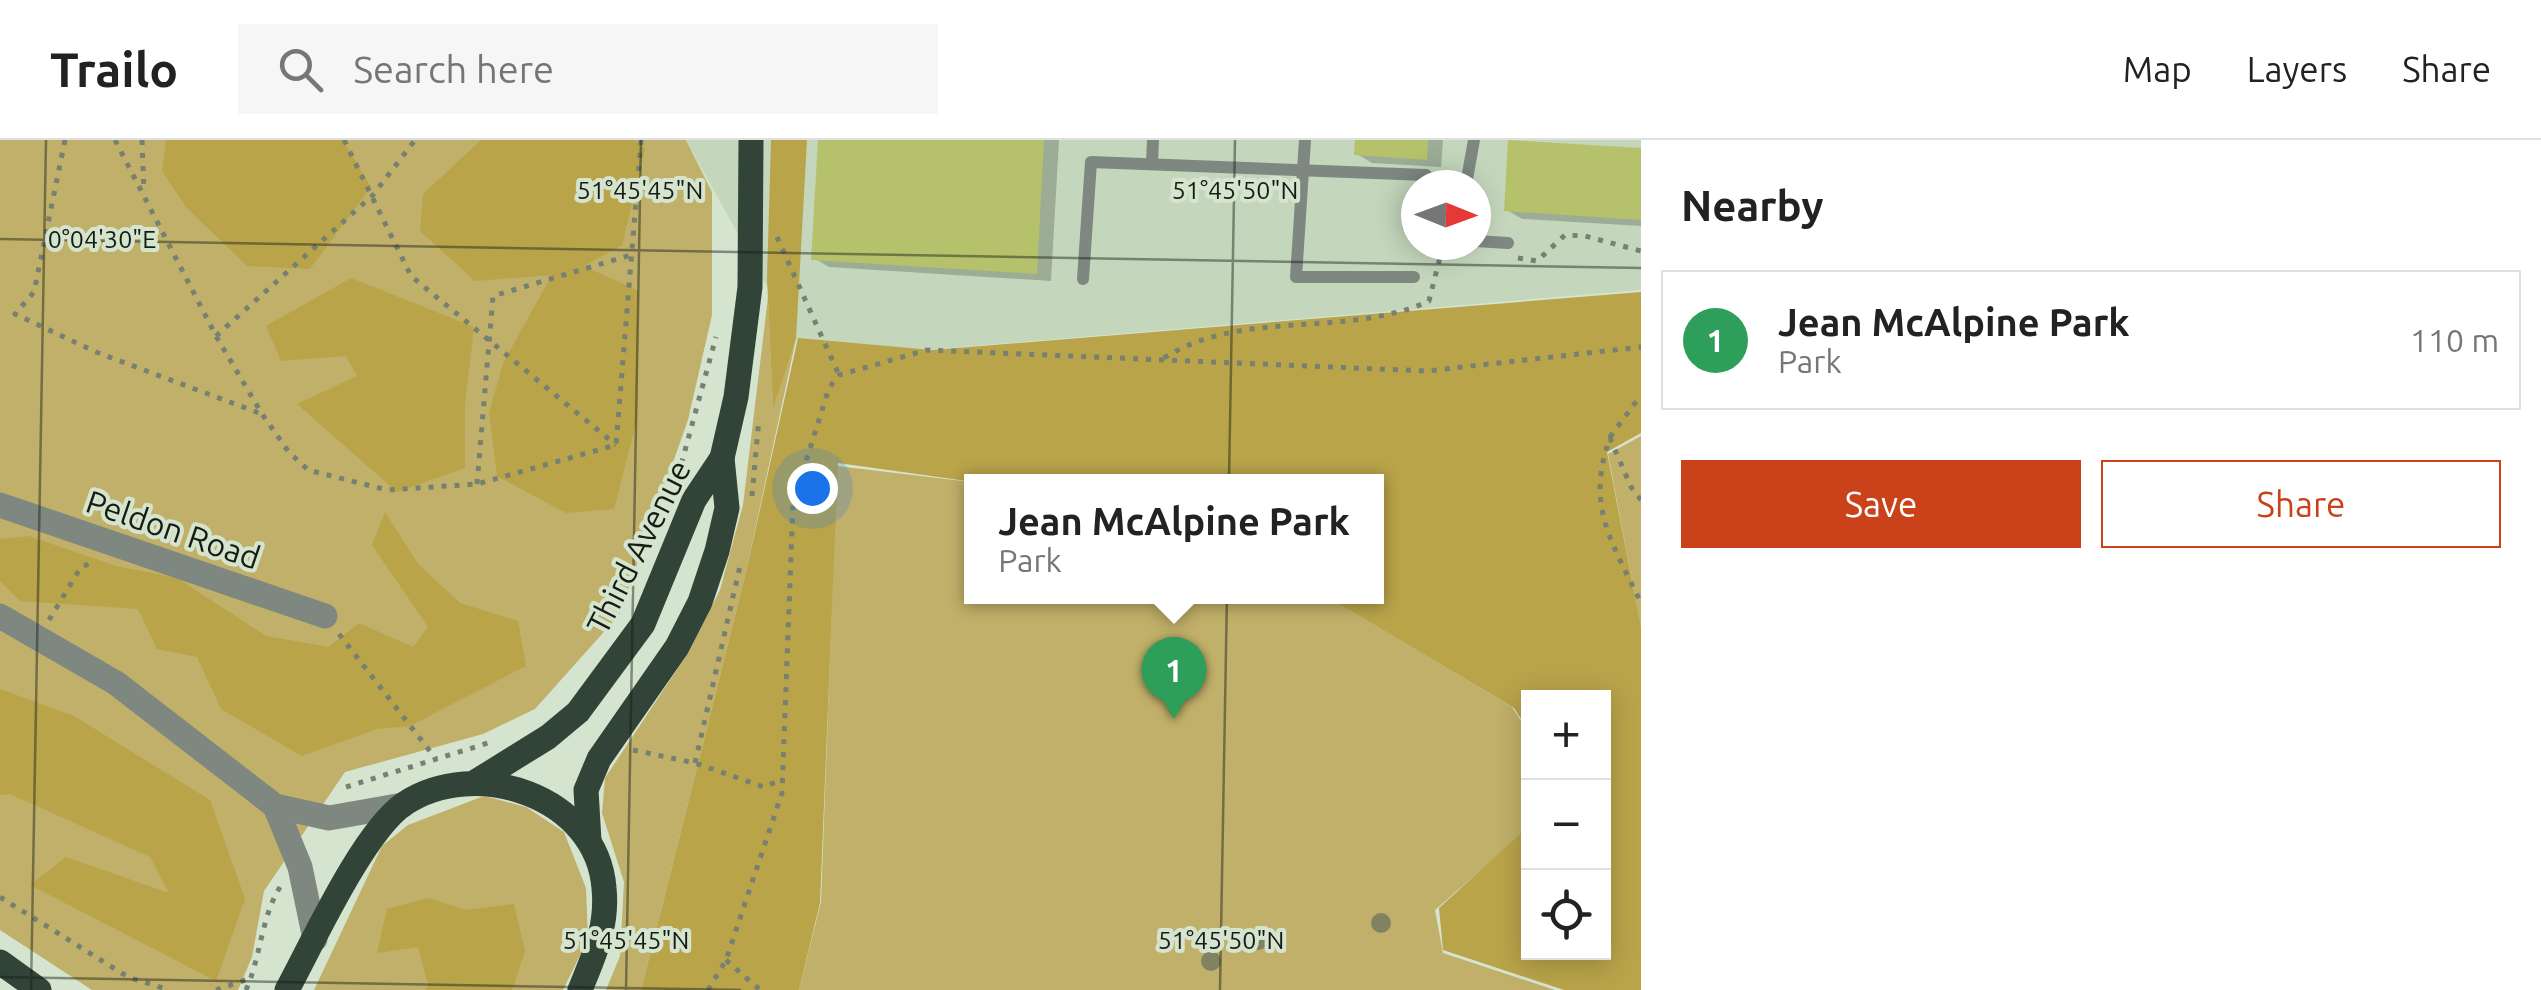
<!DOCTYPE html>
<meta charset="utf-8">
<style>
:root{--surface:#fff;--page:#f6f6f6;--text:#222;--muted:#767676;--line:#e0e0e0;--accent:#ca4219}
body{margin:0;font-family:Ubuntu,sans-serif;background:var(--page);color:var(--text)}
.controls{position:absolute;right:30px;bottom:30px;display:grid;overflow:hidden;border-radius:0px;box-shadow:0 5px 25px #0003}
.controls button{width:90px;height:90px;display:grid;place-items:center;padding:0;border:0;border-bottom:2px solid var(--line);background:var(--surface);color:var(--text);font:50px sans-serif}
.compass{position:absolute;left:1401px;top:30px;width:90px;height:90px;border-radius:50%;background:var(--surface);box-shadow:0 5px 25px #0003;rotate:91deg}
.you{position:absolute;left:812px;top:348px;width:35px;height:35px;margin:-25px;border:8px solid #fff;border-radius:50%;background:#1a73e8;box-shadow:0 0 0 15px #1a73e833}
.badge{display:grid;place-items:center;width:65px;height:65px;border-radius:50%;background:var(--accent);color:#fff;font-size:32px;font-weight:700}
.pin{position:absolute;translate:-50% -82px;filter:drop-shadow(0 2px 5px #0008)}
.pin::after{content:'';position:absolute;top:52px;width:35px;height:30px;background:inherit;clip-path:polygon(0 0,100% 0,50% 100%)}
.popup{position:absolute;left:964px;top:334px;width:420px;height:130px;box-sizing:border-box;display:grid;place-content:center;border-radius:0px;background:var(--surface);filter:drop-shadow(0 2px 8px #0005);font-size:32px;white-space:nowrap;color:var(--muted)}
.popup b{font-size:38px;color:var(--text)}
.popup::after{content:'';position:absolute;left:50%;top:100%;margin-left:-20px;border:20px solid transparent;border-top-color:var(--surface)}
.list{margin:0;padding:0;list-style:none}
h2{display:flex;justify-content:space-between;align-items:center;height:130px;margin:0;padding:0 40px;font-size:42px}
h2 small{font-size:32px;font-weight:400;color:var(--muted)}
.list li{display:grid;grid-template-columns:65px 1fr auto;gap:30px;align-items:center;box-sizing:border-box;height:140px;margin:0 20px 20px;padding:0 20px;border:2px solid var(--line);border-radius:0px}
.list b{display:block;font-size:38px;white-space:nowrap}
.list p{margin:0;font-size:32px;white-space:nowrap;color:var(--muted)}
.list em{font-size:32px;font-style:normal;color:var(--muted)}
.actions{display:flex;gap:20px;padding:30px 40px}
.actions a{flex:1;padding:22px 0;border:2px solid var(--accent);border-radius:0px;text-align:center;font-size:35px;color:var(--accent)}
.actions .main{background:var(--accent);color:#fff}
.icon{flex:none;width:55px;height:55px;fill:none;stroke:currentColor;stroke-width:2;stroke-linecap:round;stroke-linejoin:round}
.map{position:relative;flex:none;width:1641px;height:850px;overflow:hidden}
header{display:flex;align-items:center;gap:60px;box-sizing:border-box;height:140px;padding:0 50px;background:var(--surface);border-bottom:2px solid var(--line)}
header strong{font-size:48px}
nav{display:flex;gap:55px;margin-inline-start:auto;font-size:35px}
.search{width:700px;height:90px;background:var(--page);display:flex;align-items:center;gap:25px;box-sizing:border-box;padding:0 35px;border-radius:0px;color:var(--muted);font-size:38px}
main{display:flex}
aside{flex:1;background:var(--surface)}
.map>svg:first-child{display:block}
</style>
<header>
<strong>Trailo</strong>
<div class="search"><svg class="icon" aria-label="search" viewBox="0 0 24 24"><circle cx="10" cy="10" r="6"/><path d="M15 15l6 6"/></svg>Search here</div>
<nav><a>Map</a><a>Layers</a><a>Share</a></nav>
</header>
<main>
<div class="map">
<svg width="1641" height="850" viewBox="0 0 1641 850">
<rect width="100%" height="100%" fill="#d5e4ce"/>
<path fill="#c4d7bc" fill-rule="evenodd" d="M686 0H1641V150L927 210 796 199ZM1416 45H1476V105H1416Z"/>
<g fill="#c1b069">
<polygon points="0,0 686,0 712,52 712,175 688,280 619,475 535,569 483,594 345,632 264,751 252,817 238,850 92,850 0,790"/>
<polygon points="768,157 773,264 796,199 746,432 641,850 606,850 620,816 624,742 602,673 605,638 688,513 720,450 743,365"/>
<polygon points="1641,296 1641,488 1608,314"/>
<polygon points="837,326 971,342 972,456 1329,457 1512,567 1528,592 1528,689 1435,770 1443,813 1555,850 799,850 821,762"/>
<polygon points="484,656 526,667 564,692 586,748 588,799 563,850 314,850 382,706 408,685"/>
</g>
<g fill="#b9a44a">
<polygon points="166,0 343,0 371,47 310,129 247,126 186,67 162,31"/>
<polygon points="481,0 635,0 645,9 622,105 584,126 639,151 637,280 614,369 566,373 497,336 489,273 503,223 552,135 475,141 420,91 423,54"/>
<polygon points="771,0 807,0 796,199 773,268 767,138"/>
<polygon points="351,138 474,187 465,265 465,328 397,352 297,264 357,236 346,216 281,221 266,186"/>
<polygon points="1641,152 1641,293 1607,312 1641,487 1641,850 1564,850 1443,810 1439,768 1528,687 1528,812 1604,812 1604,558 1528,558 1528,590 1514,568 1328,457 1376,456 1376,342 974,342 838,323 820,763 799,850 641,850 746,432 798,198 932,210"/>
<polygon points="385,372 418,424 460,463 518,481 526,526 410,586 377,589 302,616 221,569 197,517 157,509 138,469 20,461 0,441 0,399 29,396 116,426 177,438 266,496 329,507 359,483 413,507 428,487 372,405"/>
<polygon points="0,549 74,576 210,660 245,759 216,841 30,745 66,717 169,753 150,717 10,654 0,655"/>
<polygon points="429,758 466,770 514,764 525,811 512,850 425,850 428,845 418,807 377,813 387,769"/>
</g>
<g fill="#0003">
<polygon points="820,0 1059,0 1051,141 829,127 814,118"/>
<polygon points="1358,0 1443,0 1441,27 1372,23 1357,14"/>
<polygon points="1641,10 1641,86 1522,79 1507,70"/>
</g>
<g fill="#b5c26b">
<polygon points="818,0 1044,0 1037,134 811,120"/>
<polygon points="1355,0 1428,0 1427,20 1354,15"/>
<polygon points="1508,0 1641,8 1641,80 1504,71"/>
</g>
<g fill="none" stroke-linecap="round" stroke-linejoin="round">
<g stroke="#768171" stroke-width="5" stroke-dasharray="5 8" stroke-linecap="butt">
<polyline points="65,0 34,152 15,174 96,212 259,273"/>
<polyline points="115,0 216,196 262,274 288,311 308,330 387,350 477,344 616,305 641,0"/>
<polyline points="142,0 144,52"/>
<polyline points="344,0 411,136 616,305"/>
<polyline points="777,97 839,235"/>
<polyline points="1518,118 1537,121 1565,95 1585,96 1641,111"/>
<polyline points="216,196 373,55 415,0"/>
<path d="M1164 218C1242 168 1346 199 1429 161L1443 105"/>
<polyline points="1610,297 1641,255"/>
<polyline points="678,336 716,197"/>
<polyline points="477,344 493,156 631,115"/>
<polyline points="752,356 759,278"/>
<path d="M1641 360 1631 347 1610 298C1585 366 1612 402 1641 463"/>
<polyline points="49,480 81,427 92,423"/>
<polyline points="339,494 436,619"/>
<polyline points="633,610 695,623 764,647 783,639"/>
<polyline points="695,623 740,426"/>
<polyline points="346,647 488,603"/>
<polyline points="0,757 128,837 169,850"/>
<polyline points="726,820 760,850"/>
<polyline points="216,850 251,838"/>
<path d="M246 850C261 816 261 778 280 747"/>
<polyline points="708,850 726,820 782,653 793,363 829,248 839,235 927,210 1427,231 1641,207"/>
</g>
<g stroke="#7e8881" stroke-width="12">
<polyline points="1305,0 1296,137 1414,137"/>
<polyline points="1152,23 1153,0"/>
<polyline points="1445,45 1467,39 1474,0"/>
<polyline points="1476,101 1508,103"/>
<polyline points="1083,139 1091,22 1426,35"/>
</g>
<g stroke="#7e8881" stroke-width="25">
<polyline points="0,365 325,476"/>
<polyline points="0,476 116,543 275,666 329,678 403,665"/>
<polyline points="275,666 300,727 315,799"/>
</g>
<g stroke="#324338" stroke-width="25">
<polyline points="477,641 548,597 578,572 643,484 694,360 722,318"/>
<polyline points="589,701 586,650 599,619 677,507 700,462 717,411 727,368 722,318 736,257 750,147 751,0"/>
<polyline points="0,822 39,850"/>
<path d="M287 850C312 804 363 692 404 664 475 616 597 656 604 748 608 787 594 815 580 850"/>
</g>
</g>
<g fill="#808262">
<circle cx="1381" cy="783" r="10"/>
<circle cx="1258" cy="800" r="10"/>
<circle cx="1211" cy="821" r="10"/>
</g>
<path fill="none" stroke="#161c14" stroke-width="2.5" stroke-opacity="0.45" d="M0 99 1641 128M0 837 741 850M31 850 46 0M626 850 641 0M1220 850 1235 0"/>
<g text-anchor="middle" stroke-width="8" stroke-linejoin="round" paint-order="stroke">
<g font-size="32" fill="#161c14" stroke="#d5e4ce">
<text transform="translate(173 390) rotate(19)" y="11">Peldon Road</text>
<text transform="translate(639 407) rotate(-63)" y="11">Third Avenue</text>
</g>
</g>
<g font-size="25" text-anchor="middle" fill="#161c14" stroke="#d5e4ce" stroke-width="8" stroke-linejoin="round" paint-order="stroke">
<text x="640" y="59">51°45'45"N</text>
<text x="1235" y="59">51°45'50"N</text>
<text x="102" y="108">0°04'30"E</text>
<text x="626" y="809">51°45'45"N</text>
<text x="1221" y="809">51°45'50"N</text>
</g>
</svg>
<div class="controls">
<button>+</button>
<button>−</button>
<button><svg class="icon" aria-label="locate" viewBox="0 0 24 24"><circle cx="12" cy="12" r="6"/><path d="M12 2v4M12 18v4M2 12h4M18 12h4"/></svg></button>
</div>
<svg class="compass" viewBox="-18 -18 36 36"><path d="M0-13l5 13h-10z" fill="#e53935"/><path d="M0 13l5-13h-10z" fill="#767676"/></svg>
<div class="you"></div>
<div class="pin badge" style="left:1174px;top:579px;background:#2e9e5b">1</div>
<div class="popup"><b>Jean McAlpine Park</b>Park</div>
</div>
<aside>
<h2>Nearby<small></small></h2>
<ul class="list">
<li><span class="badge" style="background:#2e9e5b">1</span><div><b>Jean McAlpine Park</b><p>Park</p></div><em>110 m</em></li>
</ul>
<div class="actions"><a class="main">Save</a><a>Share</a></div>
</aside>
</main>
